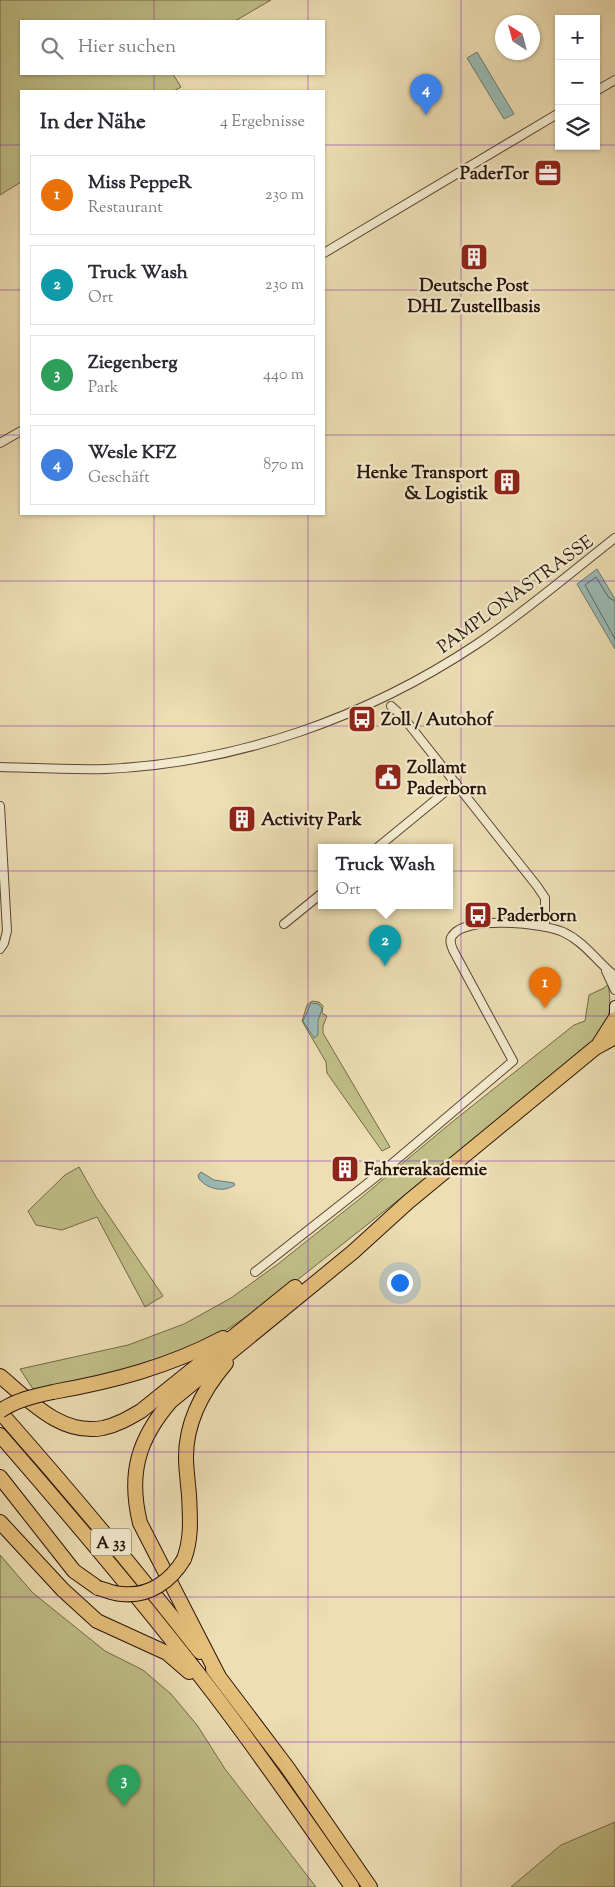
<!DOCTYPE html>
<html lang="de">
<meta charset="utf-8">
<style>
:root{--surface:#fff;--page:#f7f7f7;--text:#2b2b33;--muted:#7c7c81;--line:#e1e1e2;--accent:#1a73e8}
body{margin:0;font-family:"Sorts Mill Goudy",serif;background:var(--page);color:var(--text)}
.controls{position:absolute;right:15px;top:15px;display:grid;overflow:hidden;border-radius:0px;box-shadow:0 1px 4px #0004}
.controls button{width:45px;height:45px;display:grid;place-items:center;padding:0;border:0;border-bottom:1px solid var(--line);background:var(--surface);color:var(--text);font:25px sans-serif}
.compass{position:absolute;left:495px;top:15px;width:45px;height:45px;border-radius:50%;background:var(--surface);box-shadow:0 1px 4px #0004;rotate:324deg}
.you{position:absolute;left:399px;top:1282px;width:18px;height:18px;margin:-12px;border:4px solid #fff;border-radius:50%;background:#1a73e8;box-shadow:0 0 0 8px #1a73e833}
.badge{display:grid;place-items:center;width:32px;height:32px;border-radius:50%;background:var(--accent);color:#fff;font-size:16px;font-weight:700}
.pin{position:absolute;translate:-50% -41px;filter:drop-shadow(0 1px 2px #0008)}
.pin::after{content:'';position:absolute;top:26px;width:18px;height:15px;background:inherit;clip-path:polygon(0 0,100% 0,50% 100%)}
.popup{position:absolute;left:318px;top:844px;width:135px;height:65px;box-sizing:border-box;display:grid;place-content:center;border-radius:0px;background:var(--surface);filter:drop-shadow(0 1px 4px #0005);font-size:16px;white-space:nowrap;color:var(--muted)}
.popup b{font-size:19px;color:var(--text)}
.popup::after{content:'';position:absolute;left:50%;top:100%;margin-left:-10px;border:10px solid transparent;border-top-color:var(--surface)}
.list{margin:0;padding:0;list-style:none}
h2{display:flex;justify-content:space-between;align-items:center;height:65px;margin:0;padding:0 20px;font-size:21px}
h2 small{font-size:16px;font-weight:400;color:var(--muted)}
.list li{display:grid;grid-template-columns:32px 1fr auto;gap:15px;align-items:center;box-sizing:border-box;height:80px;margin:0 10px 10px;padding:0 10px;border:1px solid var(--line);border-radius:0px}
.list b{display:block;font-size:19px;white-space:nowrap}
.list p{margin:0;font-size:16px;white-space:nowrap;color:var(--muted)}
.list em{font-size:16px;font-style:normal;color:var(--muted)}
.icon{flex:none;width:28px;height:28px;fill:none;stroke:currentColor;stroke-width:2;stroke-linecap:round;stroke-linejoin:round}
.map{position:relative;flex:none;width:615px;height:1887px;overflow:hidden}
.search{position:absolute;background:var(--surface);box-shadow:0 1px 4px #0004;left:20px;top:20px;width:305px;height:55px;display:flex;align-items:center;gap:12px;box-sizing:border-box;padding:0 18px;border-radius:0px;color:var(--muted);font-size:19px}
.panel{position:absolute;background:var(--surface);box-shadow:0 1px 4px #0004;left:20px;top:90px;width:305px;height:425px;border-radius:0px}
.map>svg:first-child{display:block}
</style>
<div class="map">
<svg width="615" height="1887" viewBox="0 0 615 1887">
<rect width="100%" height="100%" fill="#eddeb3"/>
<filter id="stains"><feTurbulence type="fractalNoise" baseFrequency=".004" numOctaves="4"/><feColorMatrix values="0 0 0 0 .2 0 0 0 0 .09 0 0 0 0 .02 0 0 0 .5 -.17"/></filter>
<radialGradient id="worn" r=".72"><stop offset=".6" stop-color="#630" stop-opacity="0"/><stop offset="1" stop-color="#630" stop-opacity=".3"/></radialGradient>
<g fill="#c0bf88" stroke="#74694a">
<polygon points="0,0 271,0 235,21 21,21 21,74 173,74 181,87 174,91 21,91 21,182 0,195"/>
<path d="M608 984C611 998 611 1020 602 1031 596 1038 588 1044 581 1051L416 1186 272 1300 220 1334 144 1366 81 1380 33 1389 20 1369 128 1345 184 1324 231 1298 278 1264 362 1197 452 1122 574 1025 585 1021 589 995 604 988Z"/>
<polygon points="312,1001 319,1002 323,1006 322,1013 327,1016 323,1026 323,1033 390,1147 382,1151 327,1073 326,1062 302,1021 307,1005"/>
<polygon points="79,1167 96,1197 163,1296 145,1307 97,1217 62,1230 36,1225 28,1211 65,1175"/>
<polygon points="0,1555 33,1593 105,1651 143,1670 171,1694 197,1725 225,1769 316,1887 0,1887"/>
<polygon points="615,1822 615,1887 511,1887 561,1845"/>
</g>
<g fill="#9abbb4" stroke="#6c7870">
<polygon points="477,52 514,114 504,119 467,58"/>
<polygon points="597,569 615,599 615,649 577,584"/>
<polygon points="311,1003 319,1004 322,1009 318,1021 318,1035 314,1038 303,1021"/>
<path d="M201 1172 214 1180 234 1183 235 1185C223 1193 208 1189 199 1179L198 1175Z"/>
</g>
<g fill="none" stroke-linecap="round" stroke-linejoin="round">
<polyline stroke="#616760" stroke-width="1" points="615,601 609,598 596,577 585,585 615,639"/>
<defs>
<g id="street">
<polyline points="596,91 615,80"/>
<polyline points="324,253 559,113"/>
<polyline points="0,443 21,431"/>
<polyline points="391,706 403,717 537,886 545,898 545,927"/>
<path d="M0 767C35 768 70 770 106 769 239 763 367 717 477 644 525 612 569 574 615 538"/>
<polyline points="0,806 7,931 4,943 0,949"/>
<polyline points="378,847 456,783"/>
<polyline points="284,924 321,894"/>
<polyline points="606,971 615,990"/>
<path d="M255 1272 382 1172 513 1061 453 950C451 945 449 940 452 936 465 915 543 923 563 932 585 942 597 962 615 976"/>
</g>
<polyline id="secondary" points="615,1006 615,1018"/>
<g id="highway">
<polyline points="599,1044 615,1019"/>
<path d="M0 1376C29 1400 61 1436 103 1428 117 1425 129 1418 141 1411L295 1287"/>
<path d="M53 1392C114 1381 168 1367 223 1338"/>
<path d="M0 1412C69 1490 136 1570 200 1652"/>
<path d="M0 1435C73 1519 146 1605 214 1694 262 1757 307 1822 352 1887"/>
<polyline points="0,1477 74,1571 98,1588"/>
<polyline points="0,1522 63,1590 97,1621 167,1653 189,1672"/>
<path d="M184 1559C192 1538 190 1517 189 1495 188 1482 186 1469 186 1457 186 1422 204 1389 226 1363"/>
<polyline points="213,1669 287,1767 370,1887"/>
<path d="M218 1675 140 1523C128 1474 138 1439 171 1401L353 1252 408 1202 595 1048 615 1037"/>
</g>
</defs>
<use href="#street" stroke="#594635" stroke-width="10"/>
<use href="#secondary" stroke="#28130b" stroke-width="12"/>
<use href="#highway" stroke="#28130b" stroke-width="16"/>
<use href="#street" stroke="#f3eace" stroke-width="8"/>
<use href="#secondary" stroke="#f3eace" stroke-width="10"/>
<use href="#highway" stroke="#e6bf7a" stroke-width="14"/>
<defs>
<g id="highway-bridge">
<path d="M0 1411C16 1400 34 1396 53 1392"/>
<path d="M98 1588C106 1590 114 1594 122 1594 149 1597 171 1581 184 1559"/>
</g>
</defs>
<use href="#highway-bridge" stroke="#28130b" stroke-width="16" stroke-linecap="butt"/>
<use href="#highway-bridge" stroke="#e6bf7a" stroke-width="14"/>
</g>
<path fill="none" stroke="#7b2cbf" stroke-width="1" stroke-opacity="0.55" d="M154 0V21M308 0V21M461 0V1887M154 74V91M308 74V91M0 145H21M324 145H559M596 145H615M0 290H21M324 290H615M0 435H21M324 435H615M154 514V1887M308 514V1887M0 581H615M0 726H615M0 871H615M0 1016H615M0 1161H615M0 1306H615M0 1452H615M0 1597H615M0 1742H615"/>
<defs>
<symbol id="office-square" viewBox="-11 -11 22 22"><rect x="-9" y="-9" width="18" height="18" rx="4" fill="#8f2418" stroke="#f3eace"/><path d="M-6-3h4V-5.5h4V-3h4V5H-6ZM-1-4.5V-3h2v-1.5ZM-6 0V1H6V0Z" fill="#fff"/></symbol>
<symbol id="building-square" viewBox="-11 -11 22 22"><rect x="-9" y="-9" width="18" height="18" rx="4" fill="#8f2418" stroke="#f3eace"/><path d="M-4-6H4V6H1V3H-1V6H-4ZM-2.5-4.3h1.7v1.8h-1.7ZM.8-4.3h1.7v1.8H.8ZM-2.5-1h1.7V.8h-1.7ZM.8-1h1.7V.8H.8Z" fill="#fff"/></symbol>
<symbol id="bus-square" viewBox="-11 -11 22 22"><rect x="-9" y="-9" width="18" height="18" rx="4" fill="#8f2418" stroke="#f3eace"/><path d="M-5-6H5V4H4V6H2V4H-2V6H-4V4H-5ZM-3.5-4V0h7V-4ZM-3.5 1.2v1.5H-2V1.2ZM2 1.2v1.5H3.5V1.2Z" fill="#fff"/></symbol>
<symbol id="civic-square" viewBox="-11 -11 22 22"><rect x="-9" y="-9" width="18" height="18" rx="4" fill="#8f2418" stroke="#f3eace"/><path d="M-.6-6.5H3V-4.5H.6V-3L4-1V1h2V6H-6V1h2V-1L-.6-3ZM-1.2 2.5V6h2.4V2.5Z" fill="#fff"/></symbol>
</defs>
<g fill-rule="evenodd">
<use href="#office-square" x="532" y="157" width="32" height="32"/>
<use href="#building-square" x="458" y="241" width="32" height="32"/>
<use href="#building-square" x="491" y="466" width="32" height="32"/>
<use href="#bus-square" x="346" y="703" width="32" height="32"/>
<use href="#civic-square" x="372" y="761" width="32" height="32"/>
<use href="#building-square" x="226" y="803" width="32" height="32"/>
<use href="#bus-square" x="462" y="899" width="32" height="32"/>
<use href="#building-square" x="329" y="1153" width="32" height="32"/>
</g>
<g text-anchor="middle" stroke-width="4.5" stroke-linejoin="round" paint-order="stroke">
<rect fill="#f3eace" stroke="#655446" stroke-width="1" x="91" y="1528.5" width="40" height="27" rx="4"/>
<g font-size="16" font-weight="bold" fill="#28130b">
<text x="111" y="1548">A 33</text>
</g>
<g font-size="18" font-weight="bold" fill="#28130b" stroke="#f3eace" text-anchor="start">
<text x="529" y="179" text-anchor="end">PaderTor</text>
<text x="474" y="291" text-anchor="middle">Deutsche Post<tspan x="474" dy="21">DHL Zustellbasis</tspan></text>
<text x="488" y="478" text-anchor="end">Henke Transport<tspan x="488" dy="21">&amp; Logistik</tspan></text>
<text x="381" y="725">Zoll / Autohof</text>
<text x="407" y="773">Zollamt<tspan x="407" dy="21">Paderborn</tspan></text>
<text x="261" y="825">Activity Park</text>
<text x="497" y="921">Paderborn</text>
<text x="364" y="1175">Fahrerakademie</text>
</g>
<g font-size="18" fill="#28130b" stroke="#f3eace">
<text transform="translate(515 594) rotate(-36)" y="6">PAMPLONASTRASSE</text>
</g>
</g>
<rect width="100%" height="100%" filter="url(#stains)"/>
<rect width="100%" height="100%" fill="url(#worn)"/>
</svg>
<div class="controls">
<button>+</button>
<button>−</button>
<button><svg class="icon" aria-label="layers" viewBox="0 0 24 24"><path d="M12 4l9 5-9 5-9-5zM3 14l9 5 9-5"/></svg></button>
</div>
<svg class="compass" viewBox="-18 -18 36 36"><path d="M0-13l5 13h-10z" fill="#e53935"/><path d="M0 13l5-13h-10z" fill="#7c7c81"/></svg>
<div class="you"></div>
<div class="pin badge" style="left:545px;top:1008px;background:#e8710a">1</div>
<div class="pin badge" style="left:385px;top:966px;background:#0f9aa8">2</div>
<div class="popup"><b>Truck Wash</b>Ort</div>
<div class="pin badge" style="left:124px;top:1806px;background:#2e9e5b">3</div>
<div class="pin badge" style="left:426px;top:115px;background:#3f7fe0">4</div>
<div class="search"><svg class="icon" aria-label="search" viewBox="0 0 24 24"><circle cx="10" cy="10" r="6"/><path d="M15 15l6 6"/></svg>Hier suchen</div>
<section class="panel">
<h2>In der Nähe<small>4 Ergebnisse</small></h2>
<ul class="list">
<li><span class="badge" style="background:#e8710a">1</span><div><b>Miss PeppeR</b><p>Restaurant</p></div><em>230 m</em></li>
<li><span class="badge" style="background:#0f9aa8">2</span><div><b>Truck Wash</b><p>Ort</p></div><em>230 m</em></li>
<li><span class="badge" style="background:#2e9e5b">3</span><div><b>Ziegenberg</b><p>Park</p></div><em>440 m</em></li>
<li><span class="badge" style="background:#3f7fe0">4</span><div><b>Wesle KFZ</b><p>Geschäft</p></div><em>870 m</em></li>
</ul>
</section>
</div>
